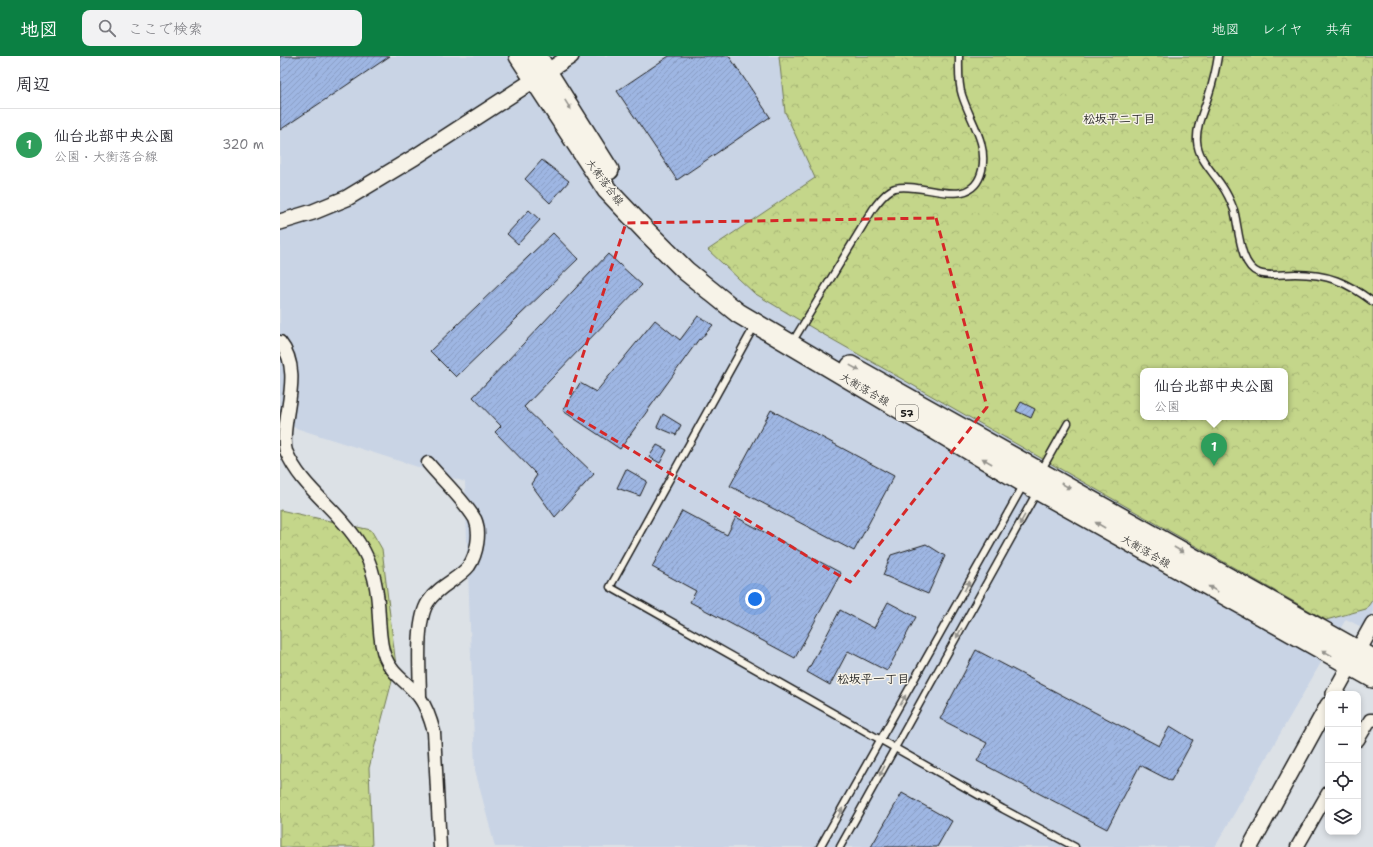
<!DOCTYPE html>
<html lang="ja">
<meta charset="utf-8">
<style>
:root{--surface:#fff;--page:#f2f2f3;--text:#2b2b33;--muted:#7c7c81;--line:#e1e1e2;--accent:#0b8043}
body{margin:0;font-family:"Shantell Sans","Klee One",sans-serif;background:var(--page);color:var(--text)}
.controls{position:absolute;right:12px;bottom:12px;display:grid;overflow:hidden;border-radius:8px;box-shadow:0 2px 6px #0003}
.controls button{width:36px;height:36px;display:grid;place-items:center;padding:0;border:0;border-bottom:1px solid var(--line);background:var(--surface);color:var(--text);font:20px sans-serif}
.you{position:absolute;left:475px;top:543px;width:14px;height:14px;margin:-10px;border:3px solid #fff;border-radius:50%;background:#1a73e8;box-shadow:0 0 0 6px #1a73e833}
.badge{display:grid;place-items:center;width:26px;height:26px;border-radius:50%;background:var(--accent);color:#fff;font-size:13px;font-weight:700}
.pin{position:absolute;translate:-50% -33px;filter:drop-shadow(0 1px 2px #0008)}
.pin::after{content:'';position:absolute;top:21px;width:14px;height:12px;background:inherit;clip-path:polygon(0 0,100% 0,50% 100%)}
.popup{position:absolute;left:860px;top:312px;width:148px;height:52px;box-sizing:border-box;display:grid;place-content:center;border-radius:8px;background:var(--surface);filter:drop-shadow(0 1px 3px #0005);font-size:13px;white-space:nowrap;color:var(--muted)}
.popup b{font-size:15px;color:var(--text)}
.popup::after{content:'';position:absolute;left:50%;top:100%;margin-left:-8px;border:8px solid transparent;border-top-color:var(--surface)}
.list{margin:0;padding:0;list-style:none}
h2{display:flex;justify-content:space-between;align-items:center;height:52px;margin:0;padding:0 16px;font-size:17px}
h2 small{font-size:13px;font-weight:400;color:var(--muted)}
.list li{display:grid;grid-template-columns:26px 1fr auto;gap:12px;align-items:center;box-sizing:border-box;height:72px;padding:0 16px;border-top:1px solid var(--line)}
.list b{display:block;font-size:15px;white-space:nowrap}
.list p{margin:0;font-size:13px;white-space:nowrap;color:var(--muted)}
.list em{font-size:13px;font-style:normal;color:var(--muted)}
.icon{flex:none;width:22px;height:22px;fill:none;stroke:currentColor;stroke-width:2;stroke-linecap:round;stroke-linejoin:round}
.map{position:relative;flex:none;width:1093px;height:791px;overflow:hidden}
header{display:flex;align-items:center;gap:24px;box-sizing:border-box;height:56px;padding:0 20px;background:var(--accent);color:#fff}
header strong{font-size:19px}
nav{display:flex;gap:22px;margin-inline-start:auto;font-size:14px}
.search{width:280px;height:36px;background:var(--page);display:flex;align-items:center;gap:10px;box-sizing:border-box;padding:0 14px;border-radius:8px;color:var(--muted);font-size:15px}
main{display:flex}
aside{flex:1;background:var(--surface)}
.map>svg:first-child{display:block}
</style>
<header>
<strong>地図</strong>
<div class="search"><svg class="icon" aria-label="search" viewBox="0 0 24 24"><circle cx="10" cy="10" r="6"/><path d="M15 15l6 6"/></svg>ここで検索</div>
<nav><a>地図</a><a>レイヤ</a><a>共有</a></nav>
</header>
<main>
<aside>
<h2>周辺<small></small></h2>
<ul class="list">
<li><span class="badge" style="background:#2e9e5b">1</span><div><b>仙台北部中央公園</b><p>公園 · 大衡落合線</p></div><em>320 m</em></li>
</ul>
</aside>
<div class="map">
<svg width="1093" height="791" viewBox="0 0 1093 791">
<defs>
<pattern id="forest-crowns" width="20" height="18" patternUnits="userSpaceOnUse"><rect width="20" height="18" fill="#c4d68a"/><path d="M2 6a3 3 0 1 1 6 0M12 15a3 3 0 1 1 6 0" fill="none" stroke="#a8b776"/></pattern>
<pattern id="building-hatch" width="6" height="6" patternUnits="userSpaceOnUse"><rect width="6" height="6" fill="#9eb6e3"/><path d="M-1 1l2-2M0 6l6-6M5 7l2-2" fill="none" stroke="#889cc2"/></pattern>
</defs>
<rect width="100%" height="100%" fill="#dce1e6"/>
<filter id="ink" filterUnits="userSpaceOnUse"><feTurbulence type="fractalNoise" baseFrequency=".025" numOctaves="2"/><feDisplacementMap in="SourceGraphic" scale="8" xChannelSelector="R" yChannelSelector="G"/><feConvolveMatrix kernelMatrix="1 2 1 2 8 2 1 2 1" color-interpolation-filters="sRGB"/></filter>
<g filter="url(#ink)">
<path fill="#c9d4e5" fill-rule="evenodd" d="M0 0H1093V577L1066 563 935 791H215L195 714 185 426 0 367ZM863 315H1005V361H863Z"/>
<g fill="url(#forest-crowns)" stroke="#707953" fill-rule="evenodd">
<path d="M499 0H1093V543L1086 553 1046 564 541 277 474 237 428 194 535 122 505 56ZM863 315H1005V361H863Z"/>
<polygon points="0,454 91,474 102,493 116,610 89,712 92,791 0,791"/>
</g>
<g fill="url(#building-hatch)" stroke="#1c1c1c">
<polygon points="0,0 110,0 0,74"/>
<polygon points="389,0 449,0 490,61 397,124 337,35"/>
<polygon points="262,104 289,125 270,147 245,123"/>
<polygon points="249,154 260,164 238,188 227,178"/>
<polygon points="273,177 298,203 176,321 150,295"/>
<polygon points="328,198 362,229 244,351 314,418 275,461 251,428 257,419 215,376 221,370 193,341"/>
<polygon points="418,260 433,269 420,284 419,283 340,393 283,355 300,327 316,336 375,264 400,284"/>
<polygon points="741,346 755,353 751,362 736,355"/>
<polygon points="491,354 614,420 574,495 450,430"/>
<polygon points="383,358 401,369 396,379 377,371"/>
<polygon points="377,389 387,394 380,407 369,401"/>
<polygon points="346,413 367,425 360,440 337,432"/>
<polygon points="402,455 447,479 456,461 561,517 515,602 410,546 416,535 372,511"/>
<polygon points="646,488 665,500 648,538 603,519 611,499"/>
<polygon points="608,546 636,561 607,615 568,595 550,629 527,616 560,554 594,572"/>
<polygon points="696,594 879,690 890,670 913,684 891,725 860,709 827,773 697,705 707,687 660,663"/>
<polygon points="622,737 672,765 657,791 591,791"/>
</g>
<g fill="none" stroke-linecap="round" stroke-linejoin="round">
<defs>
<g id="service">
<path d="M938 0C936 13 933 26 929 38 924 54 916 69 917 85 918 103 933 116 942 130 947 137 951 146 954 154 959 171 959 210 979 217 990 221 1003 218 1015 218 1048 218 1067 226 1093 246"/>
<polyline points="475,269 330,531 723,753 795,791"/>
<path d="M516 280 593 153C598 146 606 135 615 132 643 125 692 157 702 114 708 86 690 65 682 39 678 27 679 13 679 0"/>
<polyline points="761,415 788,367"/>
<polyline points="540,791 744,428"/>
<polyline points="560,791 757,436"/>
</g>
<g id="minor">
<path d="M0 286C21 312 7 347 5 377 5 382 4 389 6 395 21 432 58 453 79 487 94 509 98 535 99 562 100 575 100 589 105 601 112 619 129 627 140 642 147 652 151 665 154 676L160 791"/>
<path d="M140 642C140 618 135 566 148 546 158 530 179 523 189 510 197 498 201 476 195 463 183 443 163 425 148 407"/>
<polyline points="1078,684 1090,664 1093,664"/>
<polyline points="1017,791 1048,737"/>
</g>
<g id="tertiary">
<polyline points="0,166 33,156 67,142 135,101 291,0"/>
<polyline points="1054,638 1093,568"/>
<polyline points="970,791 1048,649"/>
</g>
<g id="primary">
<polyline points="239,0 327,134 366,175 406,215 458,257 745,427 1093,622"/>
<polyline points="257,0 329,114"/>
<polyline points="571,310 1093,603"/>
</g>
</defs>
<use href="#service" stroke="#1c1c1c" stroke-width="9"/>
<use href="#minor" stroke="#1c1c1c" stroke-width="15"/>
<use href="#tertiary" stroke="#1c1c1c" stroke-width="18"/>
<use href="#primary" stroke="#1c1c1c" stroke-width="22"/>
<use href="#service" stroke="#f7f3e8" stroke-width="6"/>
<use href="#minor" stroke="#f7f3e8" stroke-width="12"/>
<use href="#tertiary" stroke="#f7f3e8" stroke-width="15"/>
<use href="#primary" stroke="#f7f3e8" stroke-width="19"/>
</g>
<defs><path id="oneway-solid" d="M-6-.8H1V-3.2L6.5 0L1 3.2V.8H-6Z"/></defs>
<g fill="#94928c">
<use href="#oneway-solid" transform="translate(288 49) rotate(58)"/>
<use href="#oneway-solid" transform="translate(575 312) rotate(29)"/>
<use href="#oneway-solid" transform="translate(707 405) rotate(-150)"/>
<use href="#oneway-solid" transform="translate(786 430) rotate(30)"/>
<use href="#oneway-solid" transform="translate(742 464) rotate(119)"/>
<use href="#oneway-solid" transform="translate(820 469) rotate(-150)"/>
<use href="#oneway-solid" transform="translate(899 494) rotate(30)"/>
<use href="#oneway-solid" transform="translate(687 530) rotate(-61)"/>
<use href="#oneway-solid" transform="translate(933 533) rotate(-150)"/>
<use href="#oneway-solid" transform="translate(679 577) rotate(119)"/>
<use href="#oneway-solid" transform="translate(1047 597) rotate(-151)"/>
<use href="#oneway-solid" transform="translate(623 644) rotate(-61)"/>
<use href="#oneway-solid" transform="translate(602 715) rotate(119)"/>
<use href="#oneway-solid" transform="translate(560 757) rotate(-61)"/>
</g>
</g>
<path fill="none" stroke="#d62828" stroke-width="3" stroke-dasharray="8 5" stroke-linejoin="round" d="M656 162 707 351 570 526 285 354 346 167Z"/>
<g text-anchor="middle" stroke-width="3" stroke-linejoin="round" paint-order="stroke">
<rect fill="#f7f3e8" stroke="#5e5c59" stroke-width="1" x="616" y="349" width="22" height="16" rx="3"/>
<g font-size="10" font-weight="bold" fill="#1c1c1c">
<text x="627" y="361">57</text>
</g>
<g font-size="11" fill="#1c1c1c" stroke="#f7f3e8">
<text transform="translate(325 126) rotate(53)" y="4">大衡落合線</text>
<text transform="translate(585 333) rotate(30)" y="4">大衡落合線</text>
<text transform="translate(866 495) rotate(30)" y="4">大衡落合線</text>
</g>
<g font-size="12" font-weight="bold" fill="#1c1c1c" stroke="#f7f3e8">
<text x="839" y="67">松坂平二丁目</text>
<text x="593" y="627">松坂平一丁目</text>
</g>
</g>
</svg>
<div class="controls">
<button>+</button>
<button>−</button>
<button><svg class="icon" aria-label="locate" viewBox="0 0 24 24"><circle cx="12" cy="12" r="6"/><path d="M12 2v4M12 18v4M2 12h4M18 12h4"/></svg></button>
<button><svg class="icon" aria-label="layers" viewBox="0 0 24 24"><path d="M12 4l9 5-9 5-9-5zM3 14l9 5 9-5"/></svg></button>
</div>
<div class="you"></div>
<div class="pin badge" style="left:934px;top:410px;background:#2e9e5b">1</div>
<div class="popup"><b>仙台北部中央公園</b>公園</div>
</div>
</main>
